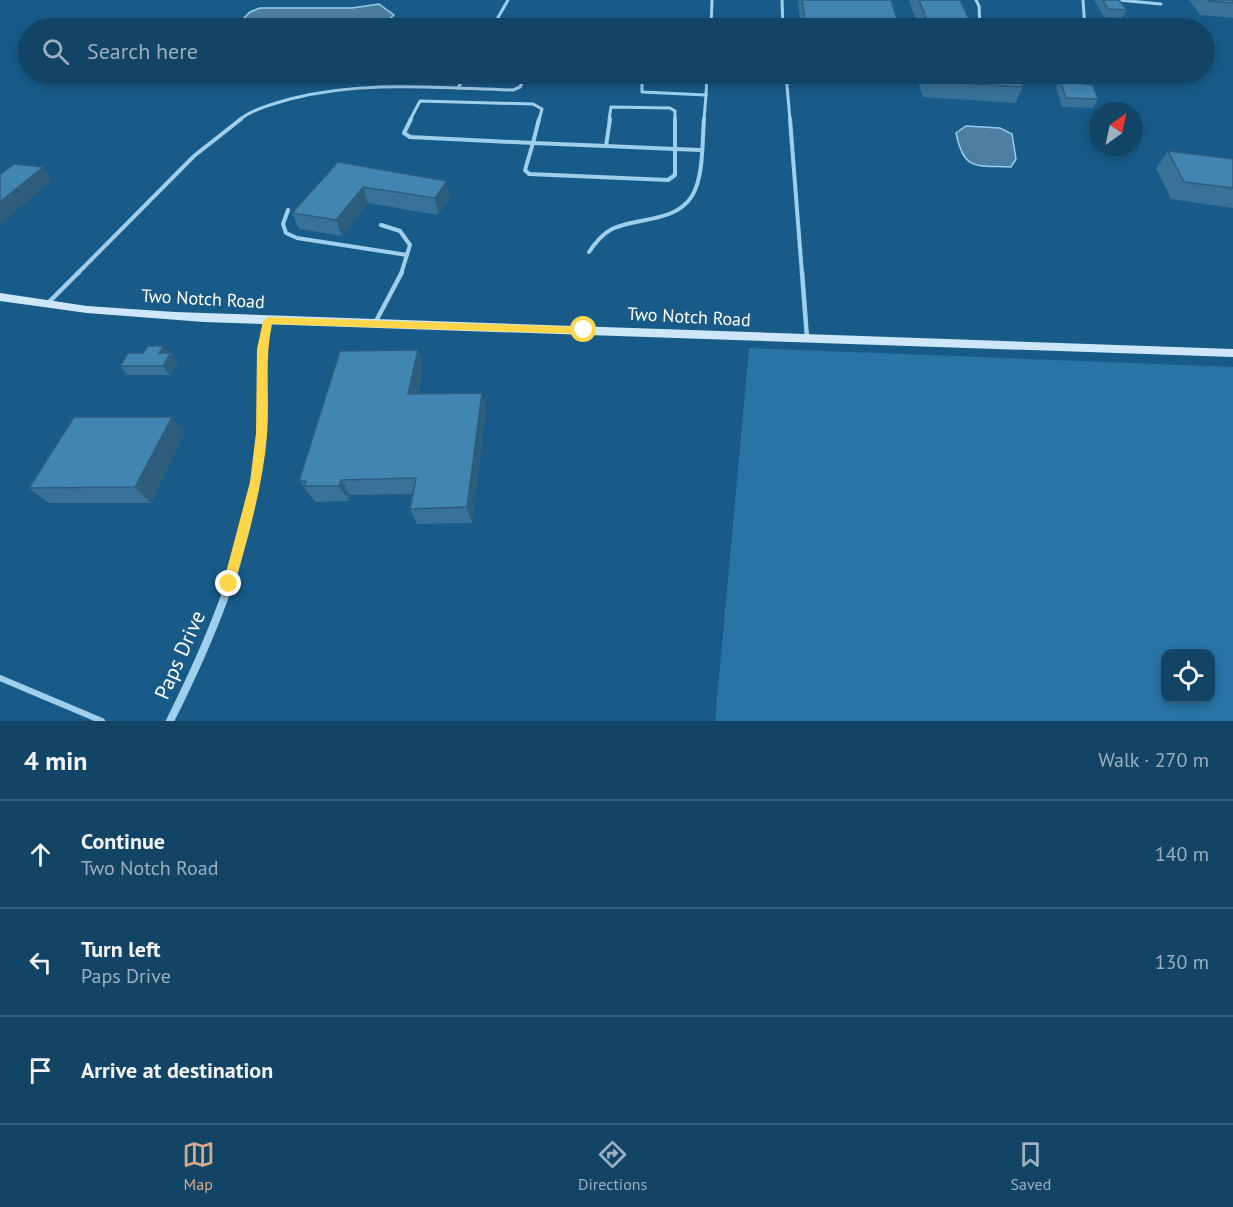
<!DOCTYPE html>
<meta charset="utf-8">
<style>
:root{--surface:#124466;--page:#1f4e6f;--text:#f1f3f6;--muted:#9cb0bf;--line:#315c7a;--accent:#d6ab8b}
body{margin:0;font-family:"PT Sans",sans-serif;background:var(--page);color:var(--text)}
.controls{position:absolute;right:18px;bottom:18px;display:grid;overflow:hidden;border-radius:12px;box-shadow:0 3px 9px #0003}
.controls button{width:54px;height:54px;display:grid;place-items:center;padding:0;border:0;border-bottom:2px solid var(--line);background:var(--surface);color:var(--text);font:30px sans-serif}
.compass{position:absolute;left:1089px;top:102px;width:54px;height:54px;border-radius:50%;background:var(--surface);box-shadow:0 3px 9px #0003;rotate:33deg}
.stop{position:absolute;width:18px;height:18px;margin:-14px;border:4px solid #ffd54a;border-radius:50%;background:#fff}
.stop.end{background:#ffd54a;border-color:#fff;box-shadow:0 2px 6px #0008}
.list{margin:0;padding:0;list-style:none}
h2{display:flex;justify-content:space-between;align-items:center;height:78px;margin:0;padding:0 24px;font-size:26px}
h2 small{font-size:20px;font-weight:400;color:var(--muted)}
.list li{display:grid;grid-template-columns:39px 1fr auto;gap:18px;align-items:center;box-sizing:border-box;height:108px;padding:0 24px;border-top:2px solid var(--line)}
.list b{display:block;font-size:22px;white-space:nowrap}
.list p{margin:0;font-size:20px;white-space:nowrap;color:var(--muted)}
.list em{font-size:20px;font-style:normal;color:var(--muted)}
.icon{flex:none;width:33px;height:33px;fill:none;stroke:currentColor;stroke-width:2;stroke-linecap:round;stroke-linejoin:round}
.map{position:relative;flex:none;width:1233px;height:721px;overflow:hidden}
.search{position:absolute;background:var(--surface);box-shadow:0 3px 9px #0003;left:18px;right:18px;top:18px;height:66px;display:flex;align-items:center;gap:15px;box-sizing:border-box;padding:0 21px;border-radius:33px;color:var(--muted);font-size:22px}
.sheet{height:402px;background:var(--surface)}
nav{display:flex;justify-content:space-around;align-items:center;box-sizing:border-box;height:84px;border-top:2px solid var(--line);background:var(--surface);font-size:16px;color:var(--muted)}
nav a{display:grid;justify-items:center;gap:3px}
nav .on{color:var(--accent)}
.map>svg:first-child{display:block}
</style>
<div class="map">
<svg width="1233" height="721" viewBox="0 0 1233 721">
<rect width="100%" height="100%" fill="#185b88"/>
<path fill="#2874a5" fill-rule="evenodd" d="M749 348 1233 367V721H715ZM1166 654H1210V698H1166Z"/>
<g fill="#4e7e9f" stroke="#93cdf0" stroke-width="1.5">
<polygon points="379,4 394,15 379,28 286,28 243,19 250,12 260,8 352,8"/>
<path d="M966 126 1000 128 1012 134 1016 159 1011 167C976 165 964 172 956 133Z"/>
</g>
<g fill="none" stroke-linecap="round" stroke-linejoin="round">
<g stroke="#a0cfed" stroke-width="3">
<polyline points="782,0 783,28"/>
<polyline points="976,0 979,6 980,26"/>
<polyline points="1083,0 1085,28"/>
<polyline points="1118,0 1161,4"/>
<polyline points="980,26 1037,28"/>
<polyline points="492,28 508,0"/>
<polyline points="711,28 712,0"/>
<polyline points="786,74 790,120"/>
<polyline points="458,88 466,74"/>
<polyline points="706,95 707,74"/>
<path d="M239 120C253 109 273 104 290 99 363 80 438 88 513 90L520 87 525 77 642 80V92L706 95 704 120"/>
<polyline points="410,120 420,101 533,104 542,109 539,120"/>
<polyline points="609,120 611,107 670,108 675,111 675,120"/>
</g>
<g stroke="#a0cfed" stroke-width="4">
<polyline points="411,119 404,133 410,137 533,143"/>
<polyline points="675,119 675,149"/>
<polyline points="790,119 802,274"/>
<polyline points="533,143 606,146"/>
<polyline points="533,143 525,170 529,174 668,180 675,175 675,149"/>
<polyline points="533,143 539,119"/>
<polyline points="606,146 675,149"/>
<polyline points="606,146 610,119"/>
<polyline points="675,149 700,150"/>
<polyline points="288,210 283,224 286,233 297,238 407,255"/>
<polyline points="381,225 400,231 410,245 401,274"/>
<path d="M589 252C595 243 602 234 612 229 637 217 675 223 692 196 704 176 702 142 704 119"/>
<polyline points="77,274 194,156 241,119"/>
</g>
<g stroke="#a0cfed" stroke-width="4.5">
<polyline points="802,272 807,338"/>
<polyline points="47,304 79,272"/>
<polyline points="375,323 402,272"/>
</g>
<polyline stroke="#a0cfed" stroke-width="6" points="0,678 102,721"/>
<path stroke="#a0cfed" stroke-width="6" d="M258 470C265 420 255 370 268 321"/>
<path stroke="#a0cfed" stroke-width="8" d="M170 721C210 641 245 558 258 468"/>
<polygon fill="#cde7f9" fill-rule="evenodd" points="0,293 87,306 175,312 1233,349 1233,357 204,322 87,313 0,301"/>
</g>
<g fill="#387298">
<polygon points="798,0 891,0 900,28 801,28"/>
<polygon points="909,0 960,0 973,28 919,28"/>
<polygon points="1094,0 1119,0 1127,10 1122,18 1104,17"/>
<polygon points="1185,0 1233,0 1233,18 1200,15 1189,0"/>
<polygon points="824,74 1016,74 1023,87 1015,103 923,97 917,79"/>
<polygon points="1060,80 1098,99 1093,108 1062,107 1056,88"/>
<polygon points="1168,151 1233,159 1233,208 1171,199 1156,168"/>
<polygon points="338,162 450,197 438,215 368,203 342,236 299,229 292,213"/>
<polygon points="418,350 423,367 418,394 482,393 486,410 472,523 417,524 410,509 413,494 350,495 349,501 315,502 299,481"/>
<polygon points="169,353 171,353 178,362 170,375 127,375 120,366"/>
<polygon points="185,433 151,503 49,503 29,488"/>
</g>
<g fill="#2e5d7c">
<polygon points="43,167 52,180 0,225 0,202"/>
<polygon points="447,181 450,197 438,215 435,198"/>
<polygon points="363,187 368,203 342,236 336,220"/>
<polygon points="164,346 178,362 170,375 163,366 159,353"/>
<polygon points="418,350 423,367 414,411 408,394"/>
<polygon points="482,393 486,410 472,523 467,507"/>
<polygon points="172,417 185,433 151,503 135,487"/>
<polygon points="341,480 350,495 349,501 339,486"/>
</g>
<g fill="#4185b1" stroke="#2e5d7c" stroke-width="1.5">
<polygon points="802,0 891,0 900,28 806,28"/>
<polygon points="919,0 960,0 973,28 930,28"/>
<polygon points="1103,0 1119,0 1127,10 1108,9"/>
<polygon points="1208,0 1233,0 1233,3 1209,1"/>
<polygon points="926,74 1016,74 1023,87 929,81"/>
<polygon points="1060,80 1093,85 1098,99 1066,98"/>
<polygon points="1168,151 1233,159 1233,188 1184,182"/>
<polygon points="338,162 447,181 435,198 363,187 336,220 292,213"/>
<polygon points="14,164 43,167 0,202 0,175"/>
<polygon points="148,346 164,346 159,353 171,353 163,366 120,366 128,353 143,353"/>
<polygon points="418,350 408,394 482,393 467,507 410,509 416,478 341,480 339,486 304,486 306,481 299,481 340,351"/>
<polygon points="74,417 172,417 135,487 29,488"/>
</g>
<path fill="#ffd54a" d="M268 317 584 327 589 330 584 334 272 324C264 361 270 397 267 435 263 486 248 535 235 584L233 589 229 590 224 589 223 584 250 482 256 433 257 349 263 321Z"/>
<g text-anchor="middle" stroke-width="5" stroke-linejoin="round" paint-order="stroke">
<g font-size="18" fill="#fff" stroke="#185b88">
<text transform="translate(203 299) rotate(3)" y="6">Two Notch Road</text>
<text transform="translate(689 317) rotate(3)" y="6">Two Notch Road</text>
</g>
<g font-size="21" fill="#fff" stroke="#185b88">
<text transform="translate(180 655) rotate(-66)" y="7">Paps Drive</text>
</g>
</g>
</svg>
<div class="controls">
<button><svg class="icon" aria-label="locate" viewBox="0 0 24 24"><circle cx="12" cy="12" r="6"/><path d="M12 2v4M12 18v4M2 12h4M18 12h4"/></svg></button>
</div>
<svg class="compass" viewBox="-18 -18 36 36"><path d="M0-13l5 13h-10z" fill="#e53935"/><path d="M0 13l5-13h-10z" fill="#9cb0bf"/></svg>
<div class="stop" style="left:584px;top:330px"></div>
<div class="stop end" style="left:229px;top:584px"></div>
<div class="search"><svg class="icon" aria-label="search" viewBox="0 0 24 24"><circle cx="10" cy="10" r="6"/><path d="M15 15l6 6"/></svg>Search here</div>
</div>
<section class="sheet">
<h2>4 min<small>Walk · 270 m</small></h2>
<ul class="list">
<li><svg class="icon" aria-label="ahead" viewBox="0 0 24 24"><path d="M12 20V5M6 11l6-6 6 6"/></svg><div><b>Continue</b><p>Two Notch Road</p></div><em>140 m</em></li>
<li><svg class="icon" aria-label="left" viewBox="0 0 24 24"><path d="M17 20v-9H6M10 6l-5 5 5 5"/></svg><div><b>Turn left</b><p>Paps Drive</p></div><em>130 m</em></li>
<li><svg class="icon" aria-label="arrive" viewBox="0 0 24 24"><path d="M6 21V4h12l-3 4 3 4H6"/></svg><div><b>Arrive at destination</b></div></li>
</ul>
</section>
<nav>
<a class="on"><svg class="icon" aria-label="map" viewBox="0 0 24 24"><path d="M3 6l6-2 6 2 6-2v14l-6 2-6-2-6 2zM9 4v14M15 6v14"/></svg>Map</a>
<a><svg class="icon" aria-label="directions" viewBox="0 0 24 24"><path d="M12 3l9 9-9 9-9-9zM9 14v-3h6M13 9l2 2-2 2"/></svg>Directions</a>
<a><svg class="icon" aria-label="saved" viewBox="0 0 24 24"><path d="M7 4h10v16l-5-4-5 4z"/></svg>Saved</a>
</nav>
